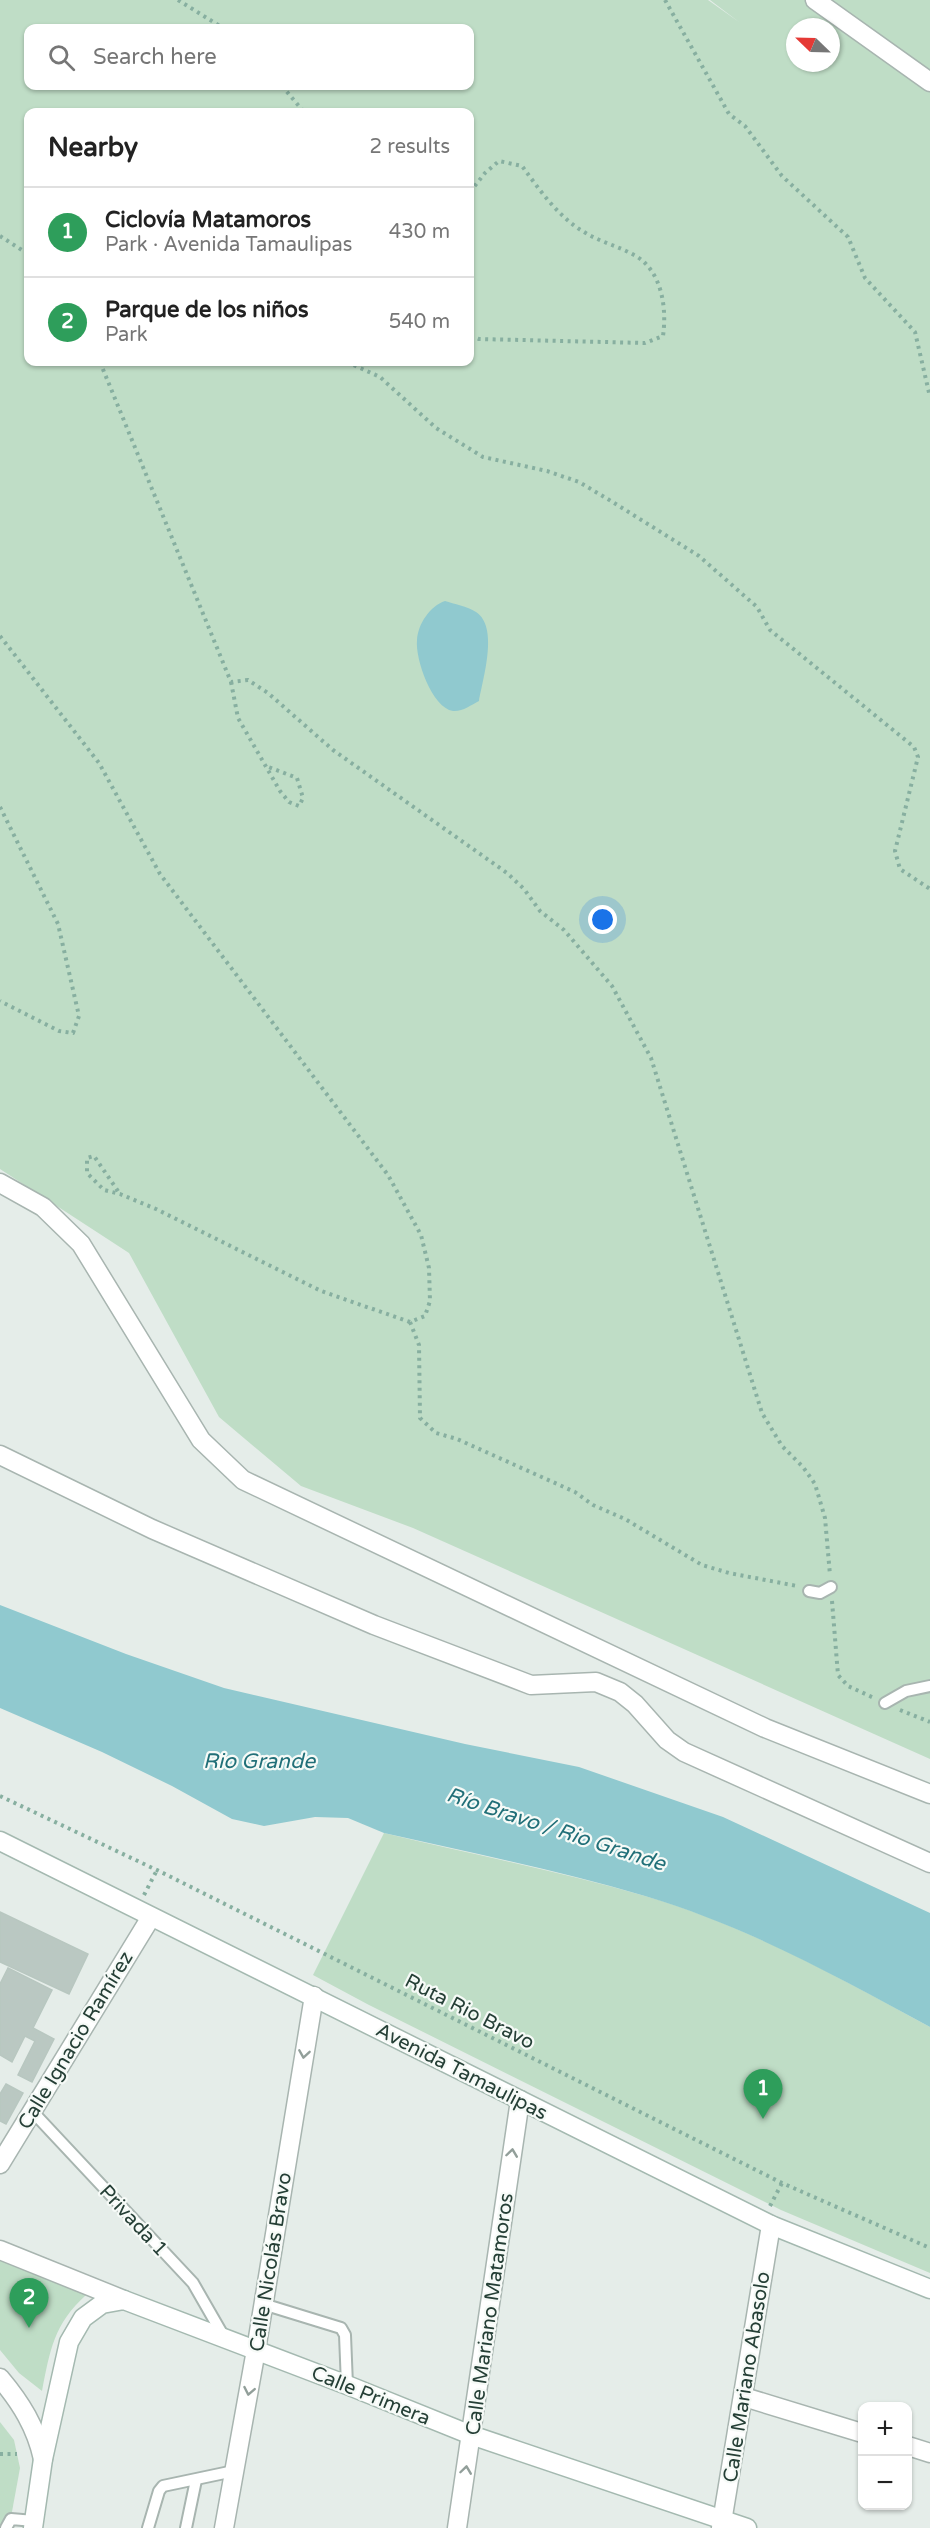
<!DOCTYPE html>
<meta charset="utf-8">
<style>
:root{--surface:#fff;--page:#f6f6f6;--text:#222;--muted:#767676;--line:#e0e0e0;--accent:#0b8043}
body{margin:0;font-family:"Varela Round",sans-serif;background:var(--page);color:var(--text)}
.controls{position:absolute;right:18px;bottom:18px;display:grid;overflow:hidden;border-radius:12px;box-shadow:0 2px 4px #0004}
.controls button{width:54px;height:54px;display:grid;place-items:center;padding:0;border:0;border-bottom:2px solid var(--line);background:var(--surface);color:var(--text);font:30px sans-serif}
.compass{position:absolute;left:786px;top:18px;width:54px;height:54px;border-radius:50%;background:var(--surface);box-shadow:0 2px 4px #0004;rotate:293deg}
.you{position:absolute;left:603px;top:920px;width:21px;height:21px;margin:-15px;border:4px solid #fff;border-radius:50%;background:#1a73e8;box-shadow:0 0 0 9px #1a73e833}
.badge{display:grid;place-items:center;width:39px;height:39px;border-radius:50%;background:var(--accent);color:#fff;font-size:20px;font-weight:700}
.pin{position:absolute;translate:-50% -50px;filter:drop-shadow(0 2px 3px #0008)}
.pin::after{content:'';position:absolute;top:32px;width:21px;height:18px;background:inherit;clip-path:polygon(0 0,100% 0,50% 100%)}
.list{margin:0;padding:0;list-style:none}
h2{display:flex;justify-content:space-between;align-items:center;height:78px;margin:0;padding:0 24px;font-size:26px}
h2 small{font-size:20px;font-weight:400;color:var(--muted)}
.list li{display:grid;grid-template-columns:39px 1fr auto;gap:18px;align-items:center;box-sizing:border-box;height:90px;padding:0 24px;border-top:2px solid var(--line)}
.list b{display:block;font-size:22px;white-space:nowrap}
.list p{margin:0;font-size:20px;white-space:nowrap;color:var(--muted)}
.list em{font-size:20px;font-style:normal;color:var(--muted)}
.icon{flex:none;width:33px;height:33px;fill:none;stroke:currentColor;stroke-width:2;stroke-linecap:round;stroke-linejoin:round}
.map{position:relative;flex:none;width:930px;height:2528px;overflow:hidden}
.search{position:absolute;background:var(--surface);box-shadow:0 2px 4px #0004;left:24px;top:24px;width:450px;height:66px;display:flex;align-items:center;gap:15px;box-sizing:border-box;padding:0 21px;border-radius:12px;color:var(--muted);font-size:22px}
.panel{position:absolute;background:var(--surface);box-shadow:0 2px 4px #0004;left:24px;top:108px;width:450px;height:258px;border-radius:12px}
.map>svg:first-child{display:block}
</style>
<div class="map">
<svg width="930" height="2528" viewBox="0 0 930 2528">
<rect width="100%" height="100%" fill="#e5ede9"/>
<g fill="#bfddc6" fill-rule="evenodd">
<path d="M0 0H708L739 22 710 0H930V1759L413 1528 301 1486 219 1417 129 1253 0 1169ZM795 27H831V63H795ZM28 28H470V86H28ZM28 112H470V362H28Z"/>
<path d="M384 1833C471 1854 559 1871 645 1896 746 1925 838 1977 930 2027V2273L781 2210 369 2005 313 1975Z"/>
<path d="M0 2259 86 2295C54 2324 50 2350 42 2391L19 2373 0 2350Z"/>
<polygon points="0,2422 14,2440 20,2468 9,2528 0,2528"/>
</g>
<g fill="#90c9cf">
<path d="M445 601C454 604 467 606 476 612 499 627 483 678 479 701 471 705 462 712 453 711 432 708 415 659 417 640 418 624 430 606 445 601Z"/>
<path d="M0 1605 126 1654 224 1688 465 1744 579 1767 723 1817 930 1913V2027C838 1977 746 1926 645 1896 559 1870 471 1853 384 1833L348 1818 315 1817 264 1826 232 1819 172 1786 102 1752 0 1708Z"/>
</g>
<g fill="#bac8c2" stroke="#b8c7c0" stroke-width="1.5">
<polygon points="0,1912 88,1954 69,1994 0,1962"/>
<polygon points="8,1968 52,1990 33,2028 54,2039 32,2082 18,2075 35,2041 25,2036 12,2062 0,2055 0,1984"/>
<polygon points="6,2084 23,2093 6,2124 0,2121 0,2094"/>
</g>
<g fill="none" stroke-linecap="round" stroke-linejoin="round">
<defs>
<g id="lane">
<polyline points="809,1591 820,1593 831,1587"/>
<polyline points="885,1703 906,1691 930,1686"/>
<polyline points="32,2111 193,2283 224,2337"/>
<polyline points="263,2304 341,2328 345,2335 347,2385"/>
<polyline points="6,2528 11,2519 34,2521"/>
<polyline points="148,2528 159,2491 163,2486 234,2471"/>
<polyline points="186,2528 196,2480"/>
</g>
<g id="street">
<polyline points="815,0 930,82"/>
<polyline points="0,1183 43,1207 81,1244 201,1440 243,1480 765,1728 930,1794"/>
<polyline points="0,1455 152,1529 374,1625 531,1685 596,1682 620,1692 635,1704 667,1740 684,1752 930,1863"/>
<polyline points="0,2164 151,1917"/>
<polyline points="0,2250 124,2300"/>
<path d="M0 2378C21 2403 36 2427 43 2459"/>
<polyline points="744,2397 862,2433"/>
<polyline points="908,2446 930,2453"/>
<polyline points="224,2528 256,2350 314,1996"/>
<polyline points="457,2528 520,2100"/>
<polyline points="721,2528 771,2225"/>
</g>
<g id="secondary">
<polyline points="0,1841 771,2225 930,2289"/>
<polyline points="33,2528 43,2459 69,2342 83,2318 102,2304 124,2300 347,2385 471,2435 747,2528"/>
</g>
</defs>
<use href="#lane" stroke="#a8b5b0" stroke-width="14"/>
<use href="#street" stroke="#a8b5b0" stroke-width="21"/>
<use href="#secondary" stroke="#a4b9b0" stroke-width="21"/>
<g stroke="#87afa0" stroke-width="4" stroke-dasharray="3 4.5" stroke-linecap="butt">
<polyline points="178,0 223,28"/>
<polyline points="665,0 729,114 745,126 782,176 848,237 865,278 915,332 930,397"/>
<polyline points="282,86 304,112"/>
<path d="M470 192 485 173 499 161 522 166C539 189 558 217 584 232 600 242 618 246 634 255 662 270 667 308 663 336L645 343 479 339 470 336"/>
<polyline points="0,236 28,254"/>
<polyline points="100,362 231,682 248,680 268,693 333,750 507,873 524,889 540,911 564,930 612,986 651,1058 762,1413 782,1446 803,1467 815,1484 825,1518 830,1575"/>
<polyline points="347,362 380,377 436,428 483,457 547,471 579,482 611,501 699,556 757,607 770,630 914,747 918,757 895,851 900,869 930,889"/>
<polyline points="0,636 99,763 160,874 388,1175 421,1235 429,1268 430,1301 425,1316 410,1322 321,1291 156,1209 120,1194 104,1190 87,1173 87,1158 94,1156 120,1194"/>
<polyline points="231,682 238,718 280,791 289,802 299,806 303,798 297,778 266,766"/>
<polyline points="0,807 58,924 79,1016 73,1033 59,1031 0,1001"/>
<polyline points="410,1322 419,1345 420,1418 436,1433 457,1439 575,1492 593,1505 625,1519 702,1565 729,1573 797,1586"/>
<polyline points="832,1601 838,1675 848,1686 874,1698"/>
<polyline points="900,1710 930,1722"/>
<polyline points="0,1796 161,1872 782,2183 930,2248"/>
<polyline points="144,1895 157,1870"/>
<polyline points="770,2206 782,2183"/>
<polyline points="0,2454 17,2454"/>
</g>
<use href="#lane" stroke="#fff" stroke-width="10"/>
<use href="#street" stroke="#fff" stroke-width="18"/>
<use href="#secondary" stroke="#fff" stroke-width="18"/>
</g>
<defs><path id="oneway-chevron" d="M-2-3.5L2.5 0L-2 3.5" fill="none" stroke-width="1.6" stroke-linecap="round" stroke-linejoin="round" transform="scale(1.5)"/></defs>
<g stroke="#929f9a">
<use href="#oneway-chevron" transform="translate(304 2054) rotate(99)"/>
<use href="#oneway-chevron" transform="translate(512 2153) rotate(-82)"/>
<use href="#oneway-chevron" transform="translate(249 2391) rotate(101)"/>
<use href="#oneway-chevron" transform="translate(466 2470) rotate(-82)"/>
</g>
<g text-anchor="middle" stroke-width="4.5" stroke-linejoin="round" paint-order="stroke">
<g font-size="20" fill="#253f36" stroke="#f6faf7">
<text transform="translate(470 2011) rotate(27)" y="7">Ruta Rio Bravo</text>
<text transform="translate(75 2040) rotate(-59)" y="7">Calle Ignacio Ramírez</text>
<text transform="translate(462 2071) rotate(27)" y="7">Avenida Tamaulipas</text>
<text transform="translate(134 2220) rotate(47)" y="7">Privada 1</text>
<text transform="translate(270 2262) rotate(-81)" y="7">Calle Nicolás Bravo</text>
<text transform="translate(489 2314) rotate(-82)" y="7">Calle Mariano Matamoros</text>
<text transform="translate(746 2377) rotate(-81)" y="7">Calle Mariano Abasolo</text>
<text transform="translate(371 2395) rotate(22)" y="7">Calle Primera</text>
</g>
<g font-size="21" font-style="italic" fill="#216f78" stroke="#f6faf7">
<text x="259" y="1768">Rio Grande</text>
<text transform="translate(556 1829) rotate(18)" y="7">Río Bravo / Rio Grande</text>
</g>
</g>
</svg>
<div class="controls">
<button>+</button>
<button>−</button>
</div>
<svg class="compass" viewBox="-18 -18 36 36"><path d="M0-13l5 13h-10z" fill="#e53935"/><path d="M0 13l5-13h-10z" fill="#767676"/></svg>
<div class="you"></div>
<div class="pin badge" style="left:763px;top:2119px;background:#2e9e5b">1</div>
<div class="pin badge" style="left:29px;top:2328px;background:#2e9e5b">2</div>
<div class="search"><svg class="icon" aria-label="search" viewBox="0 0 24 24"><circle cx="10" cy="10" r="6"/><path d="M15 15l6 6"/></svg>Search here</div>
<section class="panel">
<h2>Nearby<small>2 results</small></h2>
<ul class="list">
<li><span class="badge" style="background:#2e9e5b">1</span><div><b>Ciclovía Matamoros</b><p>Park · Avenida Tamaulipas</p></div><em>430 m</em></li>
<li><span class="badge" style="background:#2e9e5b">2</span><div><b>Parque de los niños</b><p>Park</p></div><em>540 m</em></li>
</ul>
</section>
</div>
